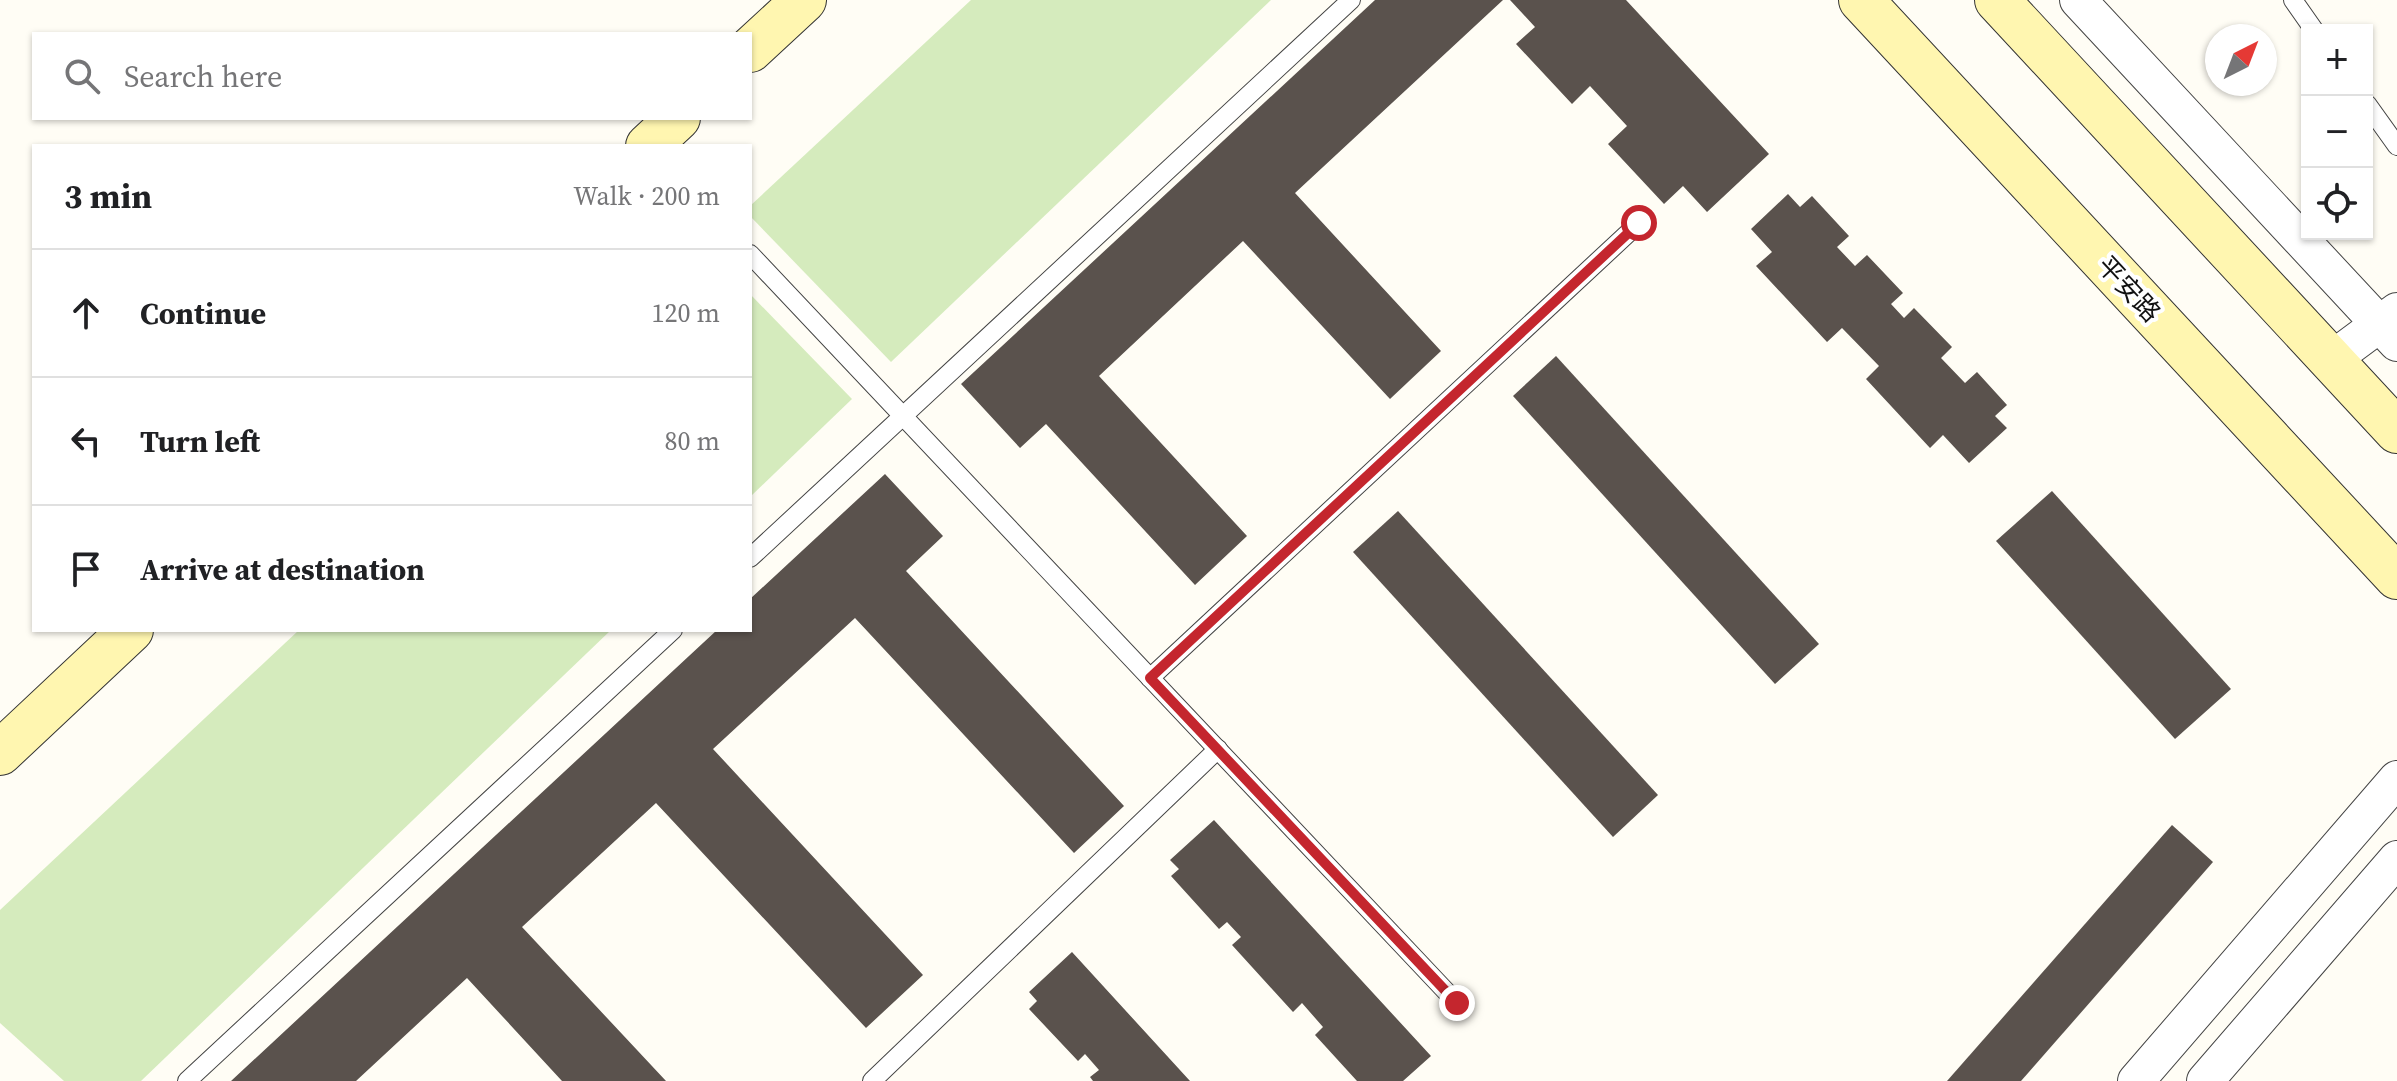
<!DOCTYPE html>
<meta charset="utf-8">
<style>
:root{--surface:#fff;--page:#f6f6f6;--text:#202124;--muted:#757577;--line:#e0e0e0}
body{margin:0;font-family:"Source Serif 4","Noto Sans SC",serif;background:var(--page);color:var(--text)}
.controls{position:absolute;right:24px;top:24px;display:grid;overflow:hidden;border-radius:0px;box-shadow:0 2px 6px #0004}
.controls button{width:72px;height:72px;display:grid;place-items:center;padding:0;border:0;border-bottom:2px solid var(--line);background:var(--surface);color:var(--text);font:40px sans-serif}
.compass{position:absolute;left:2205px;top:24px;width:72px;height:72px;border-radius:50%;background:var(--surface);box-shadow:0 2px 6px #0004;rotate:42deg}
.stop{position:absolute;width:24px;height:24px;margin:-18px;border:6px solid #c4262e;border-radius:50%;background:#fff}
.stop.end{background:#c4262e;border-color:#fff;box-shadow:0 2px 8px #0008}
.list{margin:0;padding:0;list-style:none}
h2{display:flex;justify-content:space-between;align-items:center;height:104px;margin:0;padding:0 32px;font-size:34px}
h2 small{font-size:26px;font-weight:400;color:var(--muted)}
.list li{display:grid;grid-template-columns:52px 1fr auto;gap:24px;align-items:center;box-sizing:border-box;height:128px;padding:0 32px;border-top:2px solid var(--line)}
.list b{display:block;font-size:30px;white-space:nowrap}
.list em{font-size:26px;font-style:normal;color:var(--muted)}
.icon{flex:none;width:44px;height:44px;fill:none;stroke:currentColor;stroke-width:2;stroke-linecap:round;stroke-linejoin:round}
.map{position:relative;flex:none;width:2397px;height:1081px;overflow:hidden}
.search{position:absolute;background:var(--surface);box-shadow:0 2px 6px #0004;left:32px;top:32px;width:720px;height:88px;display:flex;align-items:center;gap:20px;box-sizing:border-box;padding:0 28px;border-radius:0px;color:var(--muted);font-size:30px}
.panel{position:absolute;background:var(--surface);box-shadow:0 2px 6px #0004;left:32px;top:144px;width:720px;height:488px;border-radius:0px}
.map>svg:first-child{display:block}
</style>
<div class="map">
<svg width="2397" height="1081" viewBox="0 0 2397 1081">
<rect width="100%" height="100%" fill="#fffdf5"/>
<g fill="#d5ebbd">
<polygon points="971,0 1271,0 891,362 750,216 750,206"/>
<polygon points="750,294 852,399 750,497"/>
<polygon points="299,630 611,630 141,1081 64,1081 0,1023 0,910"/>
</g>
<g fill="#5a524d">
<polygon points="1375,0 1503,0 1295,193 1441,351 1390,399 1243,241 1099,376 1247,536 1195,585 1046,424 1020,448 961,384"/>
<polygon points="1510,0 1626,0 1769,154 1707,212 1683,186 1664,204 1608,144 1627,126 1590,86 1572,104 1516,44 1535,27"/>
<polygon points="1788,194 1800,207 1812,196 1849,236 1837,247 1855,266 1867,255 1903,293 1891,304 1904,318 1914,308 1952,347 1941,358 1965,383 1977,372 2007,405 1995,416 2007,428 1969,463 1943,435 1930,448 1866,379 1879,366 1842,328 1827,342 1756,266 1772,252 1751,229"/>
<polygon points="1556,356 1819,644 1775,684 1513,396"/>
<polygon points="885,474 943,536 906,571 1124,806 1074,853 855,618 713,749 923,975 866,1028 656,803 522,927 666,1081 562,1081 467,978 356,1081 231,1081 717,630 750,630 750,599"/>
<polygon points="2052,491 2231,689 2175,739 1996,541"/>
<polygon points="1398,511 1658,795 1613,837 1353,552"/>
<polygon points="1214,820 1431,1056 1403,1081 1357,1081 1315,1035 1323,1027 1302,1003 1293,1012 1232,945 1241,937 1227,922 1219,929 1171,876 1179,869 1170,860"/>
<polygon points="2172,825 2213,862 2021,1081 1947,1081"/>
<polygon points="1072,952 1190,1081 1093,1081 1090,1077 1099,1070 1085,1054 1078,1061 1029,1009 1037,1001 1029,992"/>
</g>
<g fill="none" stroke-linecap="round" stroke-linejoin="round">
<defs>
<g id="service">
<polyline points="2293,0 2314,30"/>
<polyline points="2367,104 2397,146"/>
<polyline points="750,254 1457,1003"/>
<polyline points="750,558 1351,0"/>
<polyline points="1150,678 1639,223"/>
<polyline points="187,1081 673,630"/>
<polyline points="872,1081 1218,749"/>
</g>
<g id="minor">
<polyline points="2078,0 2397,343"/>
<polyline points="2331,360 2397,311"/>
<polyline points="2136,1081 2397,779"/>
<polyline points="2205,1081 2397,859"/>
</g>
<g id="secondary">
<polyline points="1861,0 2397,577"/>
<polyline points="1997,0 2397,431"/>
<polyline points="750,50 804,0"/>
<polyline points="648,146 678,118"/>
<polyline points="0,753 131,630"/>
</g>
</defs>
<use href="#service" stroke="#444" stroke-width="20"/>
<use href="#minor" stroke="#444" stroke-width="38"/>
<use href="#secondary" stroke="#333" stroke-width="46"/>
<use href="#service" stroke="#fff" stroke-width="18"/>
<use href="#minor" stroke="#fff" stroke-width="36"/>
<use href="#secondary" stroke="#fff6b0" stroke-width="44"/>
</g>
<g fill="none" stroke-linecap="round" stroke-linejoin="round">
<polyline stroke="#c4262e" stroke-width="10" points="1457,1003 1150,678 1639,223"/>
</g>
<g text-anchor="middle" stroke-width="8" stroke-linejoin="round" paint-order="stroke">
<g font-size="26" fill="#111" stroke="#fff">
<text transform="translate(2129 289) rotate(47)" y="9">平安路</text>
</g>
</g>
</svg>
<div class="controls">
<button>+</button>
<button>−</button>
<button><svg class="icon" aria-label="locate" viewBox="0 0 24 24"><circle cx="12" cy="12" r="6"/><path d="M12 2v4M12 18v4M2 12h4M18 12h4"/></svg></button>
</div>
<svg class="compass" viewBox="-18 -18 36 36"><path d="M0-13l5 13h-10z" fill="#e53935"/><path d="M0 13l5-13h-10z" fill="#757577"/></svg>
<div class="stop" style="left:1639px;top:223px"></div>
<div class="stop end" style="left:1457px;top:1003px"></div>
<div class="search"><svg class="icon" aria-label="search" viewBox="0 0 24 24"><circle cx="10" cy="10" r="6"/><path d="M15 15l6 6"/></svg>Search here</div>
<section class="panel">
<h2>3 min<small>Walk · 200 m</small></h2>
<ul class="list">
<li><svg class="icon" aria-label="ahead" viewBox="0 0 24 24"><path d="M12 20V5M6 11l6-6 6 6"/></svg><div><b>Continue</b></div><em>120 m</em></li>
<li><svg class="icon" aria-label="left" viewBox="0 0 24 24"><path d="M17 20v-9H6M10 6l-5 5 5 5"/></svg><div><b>Turn left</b></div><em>80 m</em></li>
<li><svg class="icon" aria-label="arrive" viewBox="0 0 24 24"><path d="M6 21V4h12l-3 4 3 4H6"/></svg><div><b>Arrive at destination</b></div></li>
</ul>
</section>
</div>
